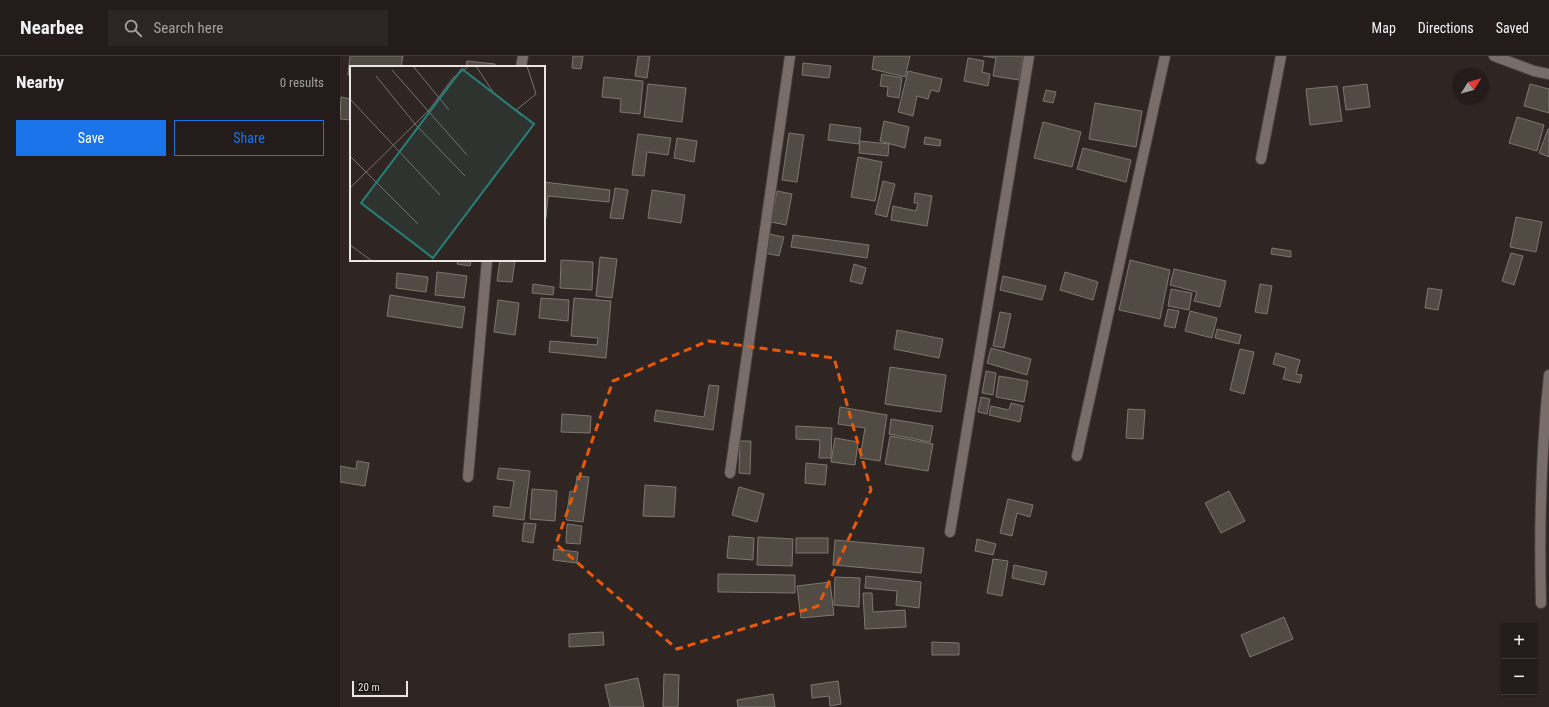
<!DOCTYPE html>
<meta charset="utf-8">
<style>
:root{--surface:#231c1a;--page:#2b2523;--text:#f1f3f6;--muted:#a3a1a2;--line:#403a39;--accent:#1a73e8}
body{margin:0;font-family:"Roboto Condensed",sans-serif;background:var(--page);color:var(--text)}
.controls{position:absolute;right:12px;bottom:12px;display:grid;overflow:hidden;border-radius:0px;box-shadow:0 1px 3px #0004}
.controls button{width:36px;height:36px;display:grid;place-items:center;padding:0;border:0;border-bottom:1px solid var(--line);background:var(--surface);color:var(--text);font:20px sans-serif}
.compass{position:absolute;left:1113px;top:12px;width:36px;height:36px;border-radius:50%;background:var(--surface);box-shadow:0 1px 3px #0004;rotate:53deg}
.scale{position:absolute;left:12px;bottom:10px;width:56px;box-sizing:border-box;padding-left:4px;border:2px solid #ebe5e3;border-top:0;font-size:11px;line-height:14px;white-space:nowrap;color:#ebe5e3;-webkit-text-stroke:3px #14100f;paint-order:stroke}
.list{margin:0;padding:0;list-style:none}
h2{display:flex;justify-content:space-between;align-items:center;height:52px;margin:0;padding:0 16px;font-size:17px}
h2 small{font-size:13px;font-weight:400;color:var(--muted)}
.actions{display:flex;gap:8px;padding:12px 16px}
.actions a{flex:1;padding:9px 0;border:1px solid var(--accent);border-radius:0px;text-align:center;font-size:14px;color:var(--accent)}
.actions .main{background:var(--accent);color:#fff}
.icon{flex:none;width:22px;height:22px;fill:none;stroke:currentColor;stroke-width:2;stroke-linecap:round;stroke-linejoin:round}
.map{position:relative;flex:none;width:1209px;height:651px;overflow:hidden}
header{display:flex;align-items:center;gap:24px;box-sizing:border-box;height:56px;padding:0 20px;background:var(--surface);border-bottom:1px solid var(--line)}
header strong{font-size:19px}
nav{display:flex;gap:22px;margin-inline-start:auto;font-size:14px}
.search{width:280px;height:36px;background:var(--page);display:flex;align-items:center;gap:10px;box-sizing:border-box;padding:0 14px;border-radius:0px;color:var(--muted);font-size:15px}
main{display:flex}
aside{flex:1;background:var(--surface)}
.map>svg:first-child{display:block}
</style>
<header>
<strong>Nearbee</strong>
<div class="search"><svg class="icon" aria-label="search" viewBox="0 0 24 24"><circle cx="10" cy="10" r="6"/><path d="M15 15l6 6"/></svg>Search here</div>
<nav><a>Map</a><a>Directions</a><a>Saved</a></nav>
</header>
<main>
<aside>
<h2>Nearby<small>0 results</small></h2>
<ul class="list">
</ul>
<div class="actions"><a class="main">Save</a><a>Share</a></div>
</aside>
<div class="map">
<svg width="1209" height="651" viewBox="0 0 1209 651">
<rect width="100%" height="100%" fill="#2f2623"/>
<g fill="#514b43" stroke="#7d776e">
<polygon points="10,0 63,0 61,11 11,11 11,19 8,19"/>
<polygon points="233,0 243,0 241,13 232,12"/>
<polygon points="298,0 310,0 307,22 295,20"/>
<polygon points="534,0 570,0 565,21 532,13"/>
<polygon points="643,0 683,0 679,24 653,20 656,2"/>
<polygon points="628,2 644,5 642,16 650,18 648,30 624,25"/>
<polygon points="127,5 155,8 155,11 126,11"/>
<polygon points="463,7 491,10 489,22 462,19"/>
<polygon points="568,15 602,23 599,36 591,34 588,43 577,40 573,60 558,56"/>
<polygon points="542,18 562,22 559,42 547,40 548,31 540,30"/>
<polygon points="264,21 303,25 300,58 280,56 281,43 262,41"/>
<polygon points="308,28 346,32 342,66 304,61"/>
<polygon points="1027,28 1030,51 1006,54 1003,31"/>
<polygon points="1190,28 1209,33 1209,57 1184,50"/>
<polygon points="997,30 1002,65 970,69 966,33"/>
<polygon points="706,34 716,36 713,47 703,45"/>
<polygon points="1,41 11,43 11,64 0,63"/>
<polygon points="755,47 802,55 796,91 749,83"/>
<polygon points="1177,61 1204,69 1197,95 1169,87"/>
<polygon points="544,65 569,71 565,92 540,85"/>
<polygon points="703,66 741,76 732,111 694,102"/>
<polygon points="490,68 521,72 519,88 488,84"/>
<polygon points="1208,73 1209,73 1209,101 1199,97"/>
<polygon points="449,77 464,79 457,126 442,124"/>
<polygon points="298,78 331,82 328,99 307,96 304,120 292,119"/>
<polygon points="585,81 601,84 600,90 584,88"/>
<polygon points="337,82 357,85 354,106 334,102"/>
<polygon points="520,85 549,88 548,100 519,97"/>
<polygon points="743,92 791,104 786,126 737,113"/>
<polygon points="518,101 542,106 535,145 511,141"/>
<polygon points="543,125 555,128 547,161 535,158"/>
<polygon points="204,126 270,134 269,146 208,140 206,162 204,162"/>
<polygon points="275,132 288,134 283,163 270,162"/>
<polygon points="312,134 345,139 341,167 308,162"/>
<polygon points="437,135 452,138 446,169 431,166"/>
<polygon points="575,137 592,140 587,170 551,164 553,150 576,155 578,147 574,147"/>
<polygon points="1176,161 1202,166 1196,196 1170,191"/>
<polygon points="429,178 444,181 439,200 425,197"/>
<polygon points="453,179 529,189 527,202 451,191"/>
<polygon points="932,192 951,195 951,201 931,198"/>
<polygon points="1171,197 1183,200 1174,229 1162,225"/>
<polygon points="260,201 277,203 272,242 256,240"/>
<polygon points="118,204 131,204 130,210 117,208"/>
<polygon points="160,204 175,204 172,226 157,225"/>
<polygon points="221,204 253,206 252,234 220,232"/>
<polygon points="790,204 830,214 820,263 779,254"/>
<polygon points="514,208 526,212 522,228 510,225"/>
<polygon points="834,213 886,225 880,251 854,245 857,236 830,229"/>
<polygon points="97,216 127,220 124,242 95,239"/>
<polygon points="725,216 758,226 753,244 720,234"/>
<polygon points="57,217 88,221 86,236 56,232"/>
<polygon points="663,220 706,230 702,244 660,234"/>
<polygon points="193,228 214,231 213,239 192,237"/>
<polygon points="920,228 932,230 927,258 915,256"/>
<polygon points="1088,232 1102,234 1098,254 1085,252"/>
<polygon points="831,233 852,237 849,254 828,250"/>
<polygon points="50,239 125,251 122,272 47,260"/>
<polygon points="201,242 229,244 228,265 199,262"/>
<polygon points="234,242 271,245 266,302 209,296 210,285 257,289 258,282 231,280"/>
<polygon points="158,244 179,247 175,279 154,276"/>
<polygon points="828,253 839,255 835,272 824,270"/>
<polygon points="850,255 877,262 872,282 845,275"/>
<polygon points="660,256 671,258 664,292 653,290"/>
<polygon points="877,273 901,279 899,288 875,282"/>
<polygon points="557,274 603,283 599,302 554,293"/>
<polygon points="651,292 691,303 687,319 647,307"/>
<polygon points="900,293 914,296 904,338 890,334"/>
<polygon points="936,297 960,304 956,318 962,319 960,327 943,323 946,312 933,308"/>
<polygon points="550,311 606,319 601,356 545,348"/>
<polygon points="646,315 656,317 653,339 642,337"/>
<polygon points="659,320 688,325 684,346 656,341"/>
<polygon points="369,329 379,330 373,374 314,365 316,354 364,361"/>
<polygon points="641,341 650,343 647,358 638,356"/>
<polygon points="671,347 683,350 680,366 649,359 651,350 669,354"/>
<polygon points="500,351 547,359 540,405 520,402 525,372 498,368"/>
<polygon points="788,353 805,354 803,383 786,382"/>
<polygon points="222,358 251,360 250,377 221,376"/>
<polygon points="551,363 593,370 590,386 549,378"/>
<polygon points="456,370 492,372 491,402 479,402 480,384 456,383"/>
<polygon points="550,380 593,388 588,415 545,408"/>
<polygon points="495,382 518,386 515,409 491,406"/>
<polygon points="400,385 411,385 410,418 399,417"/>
<polygon points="17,405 29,407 25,430 0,426 0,410 16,413"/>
<polygon points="466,407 487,409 485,429 465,427"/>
<polygon points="159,412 190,415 184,464 153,460 154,450 170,452 174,425 157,423"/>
<polygon points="237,420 249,421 243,466 226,464 230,435 235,436"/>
<polygon points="305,429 336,431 334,461 303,460"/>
<polygon points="399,431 424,438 417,466 392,459"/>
<polygon points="192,433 217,435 215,465 190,463"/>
<polygon points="889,435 905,465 881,477 865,447"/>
<polygon points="668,443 693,449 690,461 677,457 672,480 660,477"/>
<polygon points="184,467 196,468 193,487 182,485"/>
<polygon points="227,468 242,470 240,488 226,487"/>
<polygon points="389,480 414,482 413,504 387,502"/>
<polygon points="418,481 453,483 452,510 417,509"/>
<rect x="456" y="482" width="32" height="15"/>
<polygon points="637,483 656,488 653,499 635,495"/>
<polygon points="495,484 584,492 581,517 493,509"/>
<polygon points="214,493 238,496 237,507 213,504"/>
<polygon points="653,503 668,505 662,540 647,537"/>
<polygon points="674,509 707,516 704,529 672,522"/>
<polygon points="378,518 455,519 455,537 378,536"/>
<polygon points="526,520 581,526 579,552 556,549 557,535 525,532"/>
<polygon points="495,521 520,522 519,551 494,549"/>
<polygon points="490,526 494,559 461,562 457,530"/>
<polygon points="523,537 532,537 533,556 565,554 566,571 525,573"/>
<polygon points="944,561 953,583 910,601 901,579"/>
<polygon points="263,576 264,589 229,591 229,578"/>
<polygon points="592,586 619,587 619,599 592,599"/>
<polygon points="324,618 339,619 338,651 323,651"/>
<polygon points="298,622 304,651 270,651 265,629"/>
<polygon points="498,625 501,648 490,650 489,640 472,642 471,629"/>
<polygon points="433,638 435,651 398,651 397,644"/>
</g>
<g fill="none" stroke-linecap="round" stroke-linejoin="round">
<defs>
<g id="minor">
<polyline points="181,11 183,0"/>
<polyline points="921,103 941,0"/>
<polyline points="737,400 825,0"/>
<polyline points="390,417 450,0"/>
<polyline points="128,421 147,204"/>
<polyline points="610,476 689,0"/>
<path d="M1201 547C1199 471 1201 395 1209 319"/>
</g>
<polyline id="tertiary" points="1154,0 1194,15 1209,18"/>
</defs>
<use href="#minor" stroke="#4a4240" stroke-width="12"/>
<use href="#tertiary" stroke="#4a4240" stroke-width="12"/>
<use href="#minor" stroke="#786d69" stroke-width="10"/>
<use href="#tertiary" stroke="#786d69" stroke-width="10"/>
</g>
<path fill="none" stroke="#e8590c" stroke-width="3" stroke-dasharray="8 5" stroke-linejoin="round" d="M368 285 494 302 531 434 478 550 337 593 216 488 273 325Z"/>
<g transform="translate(10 10)">
<rect width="195" height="195" fill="#2f2623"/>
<path fill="none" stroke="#7a7270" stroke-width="1" d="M63 0 99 44M126 0 143 26 172 50M42 4 117 89M26 10 65 58 115 110M0 33 90 129M165 45 186 28 177 0M0 90 68 158M0 122 79 44 103 12 119 0M0 179 22 195"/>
<path fill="#25817a" fill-opacity="0.15" stroke="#25817a" stroke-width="2" d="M112 3 184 58 83 192 11 137Z"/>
<rect width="195" height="195" fill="none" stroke="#ebe5e3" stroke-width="2"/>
</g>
</svg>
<div class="controls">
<button>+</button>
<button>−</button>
</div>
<svg class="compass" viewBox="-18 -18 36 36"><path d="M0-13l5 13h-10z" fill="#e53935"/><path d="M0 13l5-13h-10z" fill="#a3a1a2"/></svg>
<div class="scale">20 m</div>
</div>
</main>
